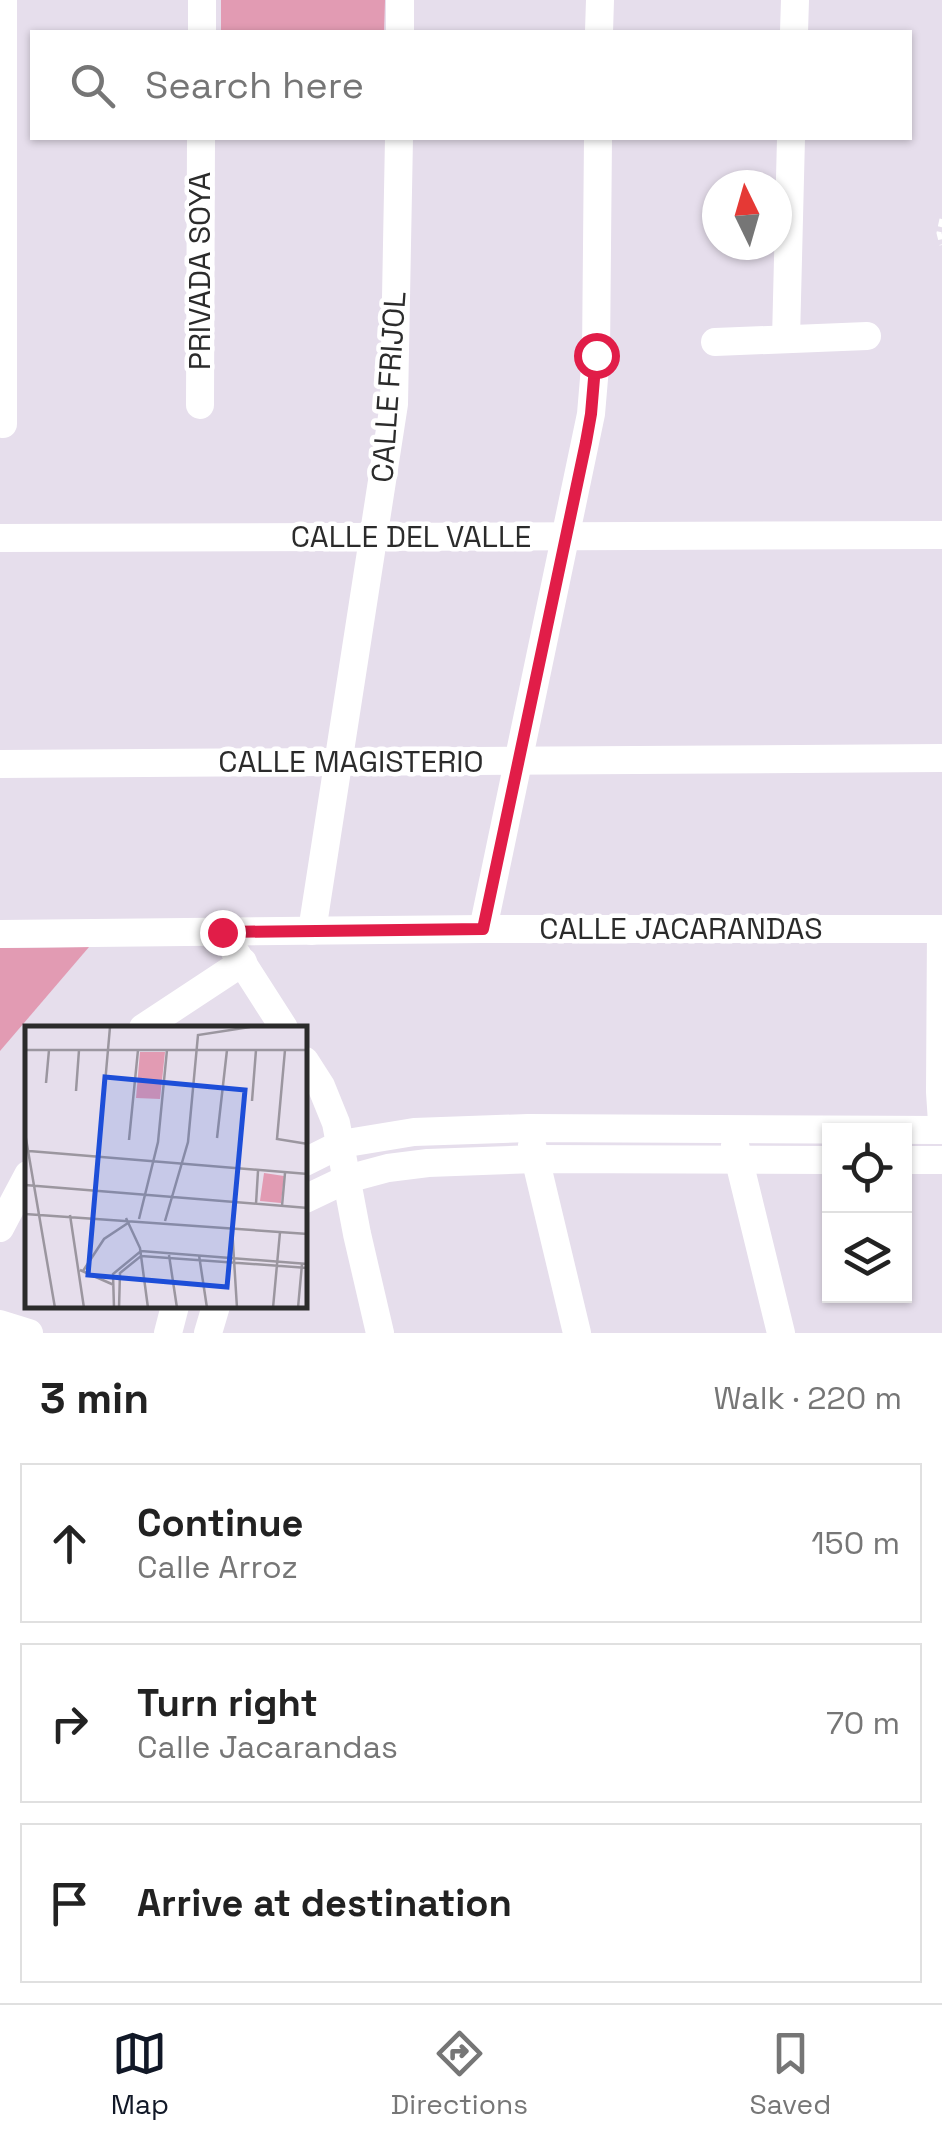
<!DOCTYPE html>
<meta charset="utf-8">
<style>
:root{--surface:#fff;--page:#f6f6f6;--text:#222;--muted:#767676;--line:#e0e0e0;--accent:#111827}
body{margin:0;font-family:"Space Grotesk",sans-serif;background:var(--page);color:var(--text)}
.controls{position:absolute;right:30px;bottom:30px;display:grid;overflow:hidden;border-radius:0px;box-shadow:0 2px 8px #0004}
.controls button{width:90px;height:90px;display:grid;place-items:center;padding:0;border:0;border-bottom:2px solid var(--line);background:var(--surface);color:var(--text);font:50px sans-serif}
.compass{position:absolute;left:702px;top:170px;width:90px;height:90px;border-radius:50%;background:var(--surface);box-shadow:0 2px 8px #0004;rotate:355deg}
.stop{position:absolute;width:30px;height:30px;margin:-22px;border:8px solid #e11d48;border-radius:50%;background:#fff}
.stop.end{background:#e11d48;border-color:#fff;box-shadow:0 2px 10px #0008}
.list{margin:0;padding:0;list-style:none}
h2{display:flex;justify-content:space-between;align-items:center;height:130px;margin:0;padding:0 40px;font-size:42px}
h2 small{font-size:32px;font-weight:400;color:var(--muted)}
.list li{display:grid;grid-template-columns:65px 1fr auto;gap:30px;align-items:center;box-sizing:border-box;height:160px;margin:0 20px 20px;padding:0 20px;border:2px solid var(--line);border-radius:0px}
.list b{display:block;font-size:38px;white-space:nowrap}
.list p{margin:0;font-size:32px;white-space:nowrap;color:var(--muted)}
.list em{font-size:32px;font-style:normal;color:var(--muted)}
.icon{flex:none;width:55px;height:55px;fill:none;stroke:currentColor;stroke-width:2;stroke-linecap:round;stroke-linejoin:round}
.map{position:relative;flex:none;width:942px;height:1333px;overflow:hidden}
.search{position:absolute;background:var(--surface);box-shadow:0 2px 8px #0004;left:30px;right:30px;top:30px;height:110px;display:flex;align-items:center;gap:25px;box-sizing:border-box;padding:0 35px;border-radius:0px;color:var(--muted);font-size:38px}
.sheet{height:670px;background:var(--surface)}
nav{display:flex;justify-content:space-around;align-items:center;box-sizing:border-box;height:140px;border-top:2px solid var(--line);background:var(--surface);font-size:28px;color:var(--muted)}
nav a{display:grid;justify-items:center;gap:5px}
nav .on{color:var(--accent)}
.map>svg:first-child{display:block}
</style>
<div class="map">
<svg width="942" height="1333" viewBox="0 0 942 1333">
<rect width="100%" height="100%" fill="#e6deec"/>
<g fill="#e29bb3">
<polygon points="221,0 385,0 384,32 221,32"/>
<polygon points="89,947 0,1051 0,948"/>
</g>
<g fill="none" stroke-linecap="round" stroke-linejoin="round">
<polyline stroke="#fff" stroke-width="5" stroke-dasharray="8 5" stroke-linecap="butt" points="942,219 939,233 942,245"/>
<g stroke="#fff" stroke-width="28">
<polyline points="202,32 202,0"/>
<polyline points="400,32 400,0"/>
<polyline points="599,32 600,0"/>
<polyline points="794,32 795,0"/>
<polyline points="786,339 791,138"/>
<polyline points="715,342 867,336"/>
<polyline points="200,405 201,138"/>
<polyline points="3,424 3,0"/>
<polyline points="0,538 942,535"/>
<polyline points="0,764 942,758"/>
<polyline points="483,929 591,414 596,355 598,138"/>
<polyline points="941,929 940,1092 942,1122"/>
<polyline points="312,931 394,404 399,138"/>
<polyline points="0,934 483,929 942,929"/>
<polyline points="234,950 284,1028"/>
<polyline points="143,1028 243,962"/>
<polyline points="305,1061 321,1086 336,1123 357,1234 380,1333"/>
<polyline points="532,1145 577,1333"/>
<polyline points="735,1145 781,1333"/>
<polyline points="904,1160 942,1160"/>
<polyline points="305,1162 341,1144 414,1132 528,1128 942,1130"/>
<polyline points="305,1199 347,1179 388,1168 428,1163 535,1159 830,1160"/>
<polyline points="0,1228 28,1175"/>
<polyline points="0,1324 29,1333"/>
<polyline points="168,1333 175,1306"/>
<polyline points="208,1333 216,1306"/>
</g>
</g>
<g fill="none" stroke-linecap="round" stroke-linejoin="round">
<polyline stroke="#e11d48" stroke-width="12" points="222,932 483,929 586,442 591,414 596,355"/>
</g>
<g text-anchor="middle" stroke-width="9" stroke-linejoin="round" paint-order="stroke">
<g font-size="30" fill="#2b2b2b" stroke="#fff">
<text transform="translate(200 271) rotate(-90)" y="10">PRIVADA SOYA</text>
<text transform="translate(389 387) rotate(-86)" y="10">CALLE FRIJOL</text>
<text x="411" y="547">CALLE DEL VALLE</text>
<text x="351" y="772">CALLE MAGISTERIO</text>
<text x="681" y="939">CALLE JACARANDAS</text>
</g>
</g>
<g transform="translate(25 1026)">
<rect width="282" height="282" fill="#e6deec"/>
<path d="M115 26H140L135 73 111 72ZM239 147 259 150 256 177 235 175Z" fill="#e29bb3"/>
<path fill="none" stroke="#9b969f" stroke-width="2.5" d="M0 24H283M260 24 252 113 283 118M21 57 24 24M51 65 54 24M227 75 231 24M0 107 30 282M192 112 202 24M75 114 85 1M104 114 113 24M4 125 283 148M0 159 283 182M231 178 233 145M257 180 260 147M0 188 283 208M45 189 59 282M101 192 115 222 123 282M114 193 133 116 142 24M140 195 163 116 173 9 225 1M207 201 212 282M144 229 152 282M174 229 182 282M55 244 89 259M58 245 79 213 103 197M89 282 88 248 116 225 283 238M94 282 95 247 116 230 283 242M248 282 255 206M273 282 277 238"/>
<path fill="#1d4ed8" fill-opacity="0.15" stroke="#1d4ed8" stroke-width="5" d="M80 51 220 64 202 261 63 249Z"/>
<rect width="282" height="282" fill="none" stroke="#2b2b2b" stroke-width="5"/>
</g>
</svg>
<div class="controls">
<button><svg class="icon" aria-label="locate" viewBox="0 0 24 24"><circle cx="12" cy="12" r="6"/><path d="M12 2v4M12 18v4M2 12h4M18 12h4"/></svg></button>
<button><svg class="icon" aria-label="layers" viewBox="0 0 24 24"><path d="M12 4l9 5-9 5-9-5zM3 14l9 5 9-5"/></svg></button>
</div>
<svg class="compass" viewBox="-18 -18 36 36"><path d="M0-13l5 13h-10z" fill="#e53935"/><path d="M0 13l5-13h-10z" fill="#767676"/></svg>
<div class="stop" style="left:596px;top:355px"></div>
<div class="stop end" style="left:222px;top:932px"></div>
<div class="search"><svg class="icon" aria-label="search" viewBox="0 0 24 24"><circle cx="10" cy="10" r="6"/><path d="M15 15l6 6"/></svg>Search here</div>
</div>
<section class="sheet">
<h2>3 min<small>Walk · 220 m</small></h2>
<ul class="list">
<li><svg class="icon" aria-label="ahead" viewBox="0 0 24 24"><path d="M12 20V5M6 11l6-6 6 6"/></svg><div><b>Continue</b><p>Calle Arroz</p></div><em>150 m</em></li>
<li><svg class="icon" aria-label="right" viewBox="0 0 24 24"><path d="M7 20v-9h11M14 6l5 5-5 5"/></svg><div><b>Turn right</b><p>Calle Jacarandas</p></div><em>70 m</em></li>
<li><svg class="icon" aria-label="arrive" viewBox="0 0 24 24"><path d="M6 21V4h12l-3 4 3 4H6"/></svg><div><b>Arrive at destination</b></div></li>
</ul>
</section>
<nav>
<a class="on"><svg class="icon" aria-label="map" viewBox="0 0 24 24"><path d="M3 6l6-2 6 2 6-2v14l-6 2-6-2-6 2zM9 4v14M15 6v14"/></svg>Map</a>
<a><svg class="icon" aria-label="directions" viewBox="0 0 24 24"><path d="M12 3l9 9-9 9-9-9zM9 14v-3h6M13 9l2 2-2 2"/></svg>Directions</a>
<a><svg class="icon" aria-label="saved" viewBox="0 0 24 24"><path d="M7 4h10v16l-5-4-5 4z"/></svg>Saved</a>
</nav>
